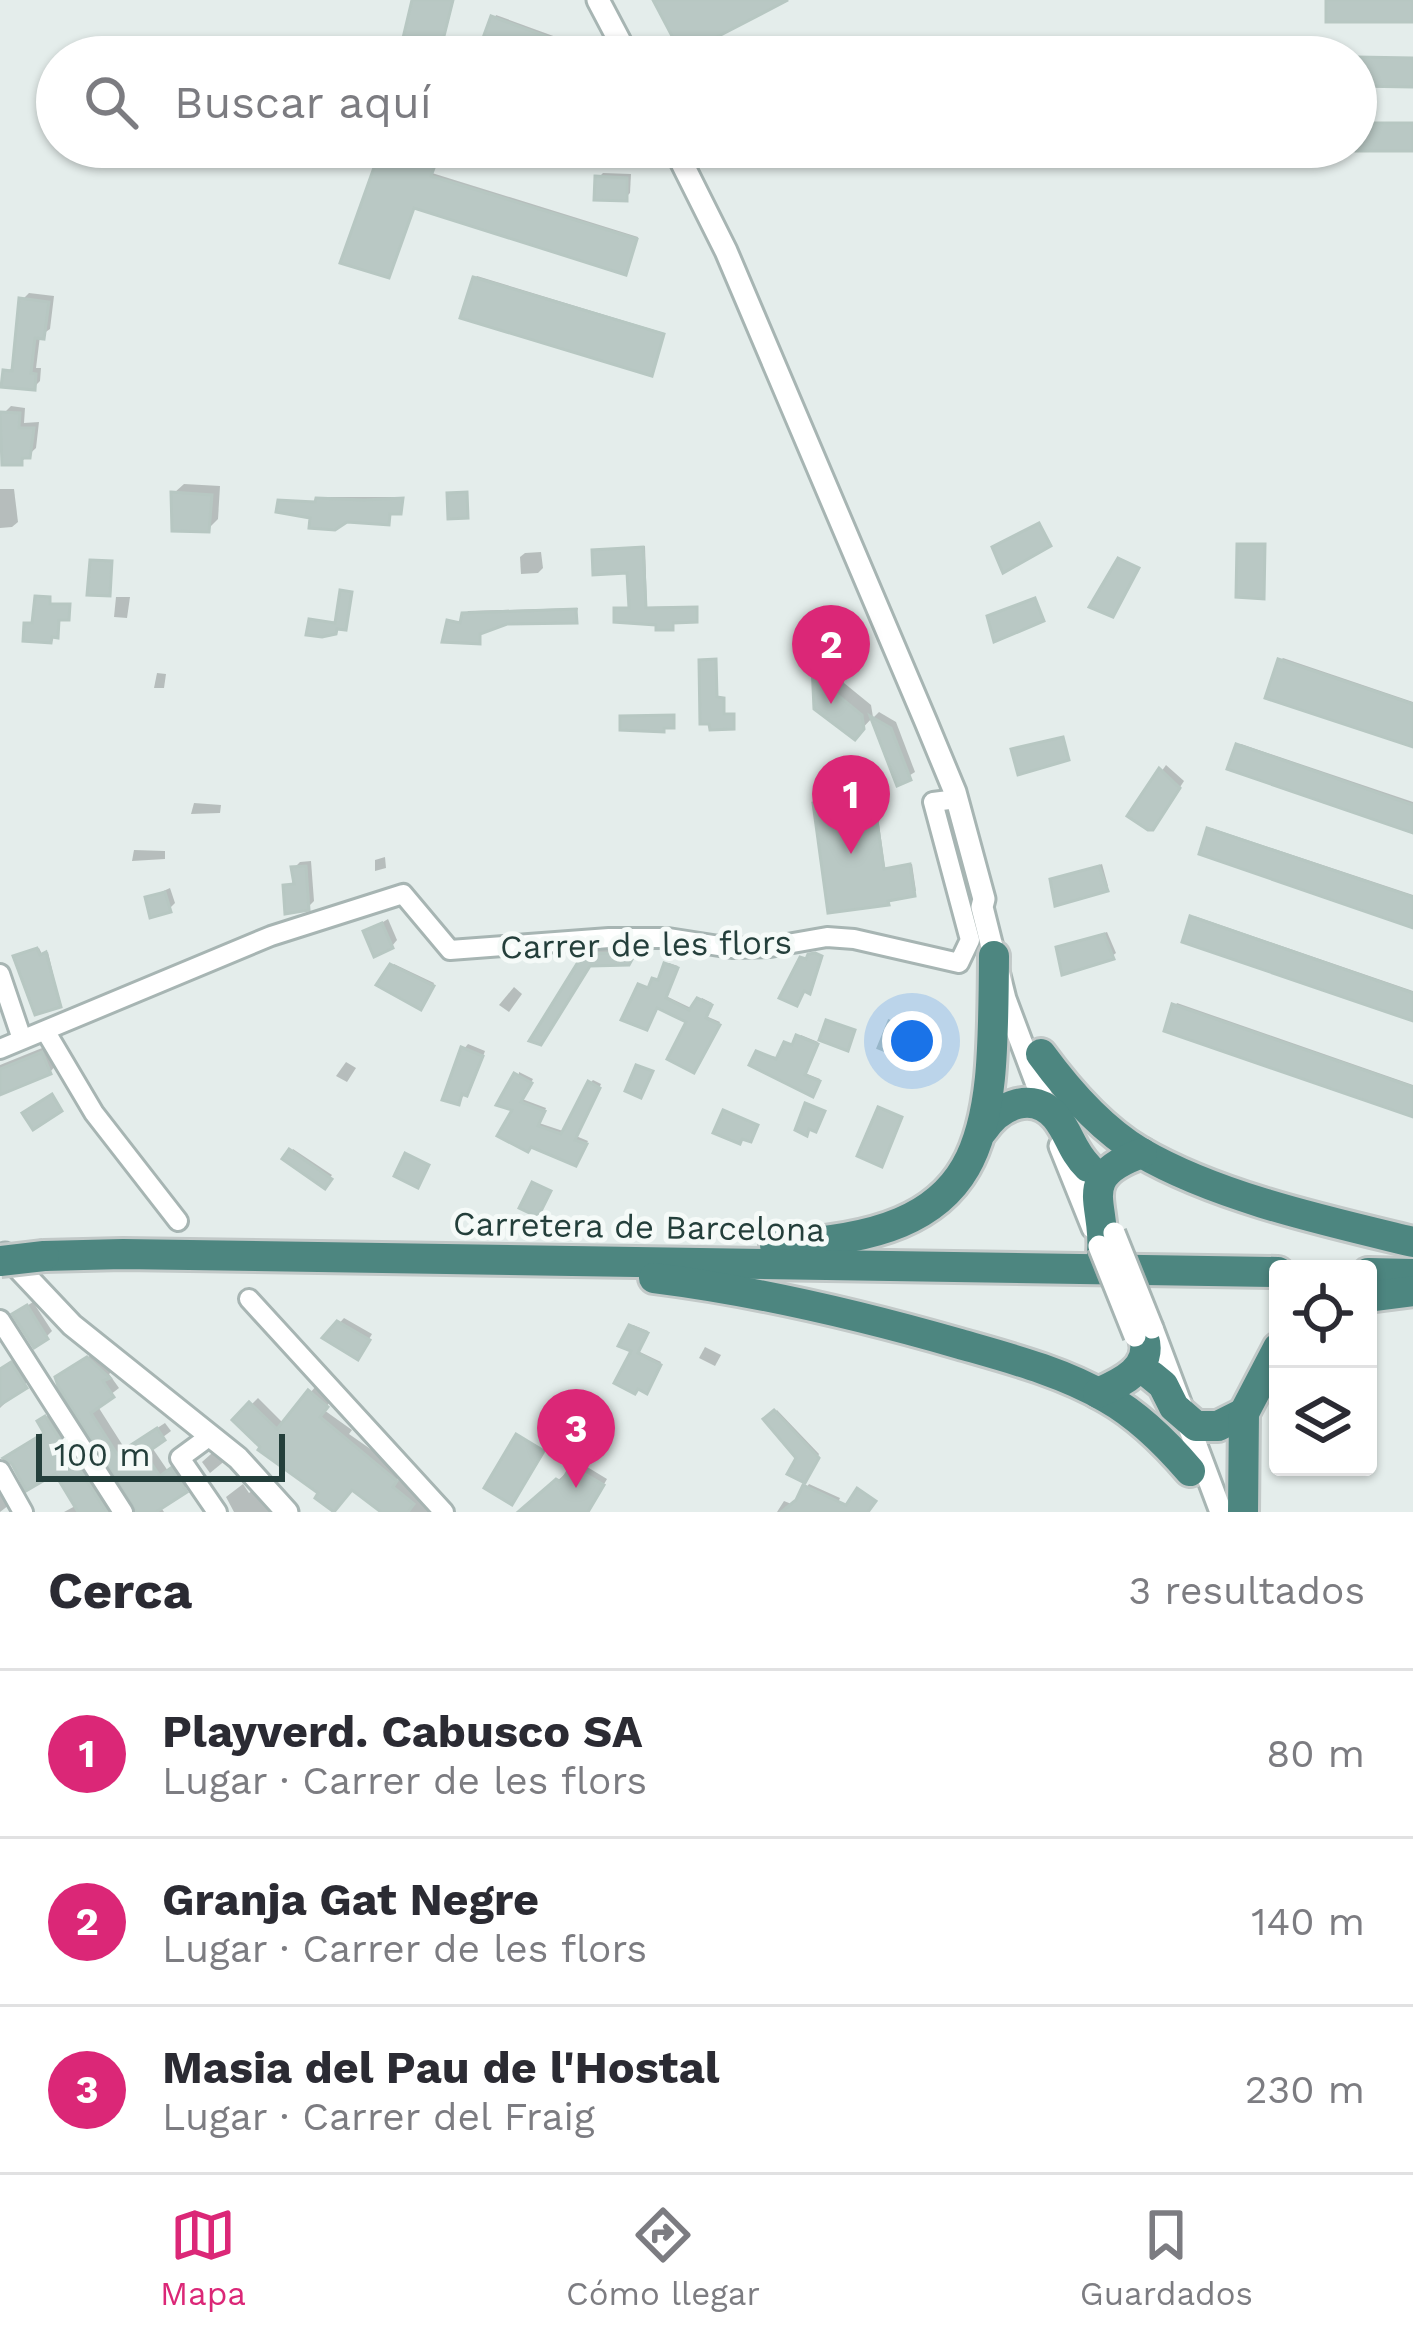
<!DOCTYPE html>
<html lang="es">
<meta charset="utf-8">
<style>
:root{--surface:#fff;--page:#f2f2f3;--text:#2b2b33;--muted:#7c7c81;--line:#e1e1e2;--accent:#db2777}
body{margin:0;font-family:"Work Sans",sans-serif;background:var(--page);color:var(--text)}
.controls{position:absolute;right:36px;bottom:36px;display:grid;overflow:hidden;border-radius:12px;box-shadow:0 3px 9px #0004}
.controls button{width:108px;height:108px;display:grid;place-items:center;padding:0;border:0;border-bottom:3px solid var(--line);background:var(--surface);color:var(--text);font:60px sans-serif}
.scale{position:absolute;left:36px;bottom:30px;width:249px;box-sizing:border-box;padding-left:12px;border:6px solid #243f3b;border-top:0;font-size:33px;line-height:42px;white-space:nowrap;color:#243f3b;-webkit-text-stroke:9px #f5faf8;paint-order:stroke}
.you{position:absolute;left:912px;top:1041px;width:42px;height:42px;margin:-30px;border:9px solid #fff;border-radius:50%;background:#1a73e8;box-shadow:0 0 0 18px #1a73e833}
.badge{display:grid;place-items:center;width:78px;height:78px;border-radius:50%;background:var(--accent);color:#fff;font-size:39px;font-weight:700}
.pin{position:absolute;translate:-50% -99px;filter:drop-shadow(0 3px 6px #0008)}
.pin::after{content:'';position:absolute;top:63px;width:42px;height:36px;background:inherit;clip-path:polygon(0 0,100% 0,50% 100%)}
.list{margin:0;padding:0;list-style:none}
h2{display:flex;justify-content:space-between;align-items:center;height:156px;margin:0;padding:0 48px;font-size:51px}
h2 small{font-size:39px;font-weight:400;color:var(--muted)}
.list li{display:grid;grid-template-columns:78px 1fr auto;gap:36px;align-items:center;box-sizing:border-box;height:168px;padding:0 48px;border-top:3px solid var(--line)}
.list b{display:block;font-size:45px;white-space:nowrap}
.list p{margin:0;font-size:39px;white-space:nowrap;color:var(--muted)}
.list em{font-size:39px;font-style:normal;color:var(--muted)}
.icon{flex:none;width:66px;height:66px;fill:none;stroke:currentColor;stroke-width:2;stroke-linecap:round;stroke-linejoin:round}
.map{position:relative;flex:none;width:1413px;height:1512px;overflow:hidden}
.search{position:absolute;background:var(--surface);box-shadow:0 3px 9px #0004;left:36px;right:36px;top:36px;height:132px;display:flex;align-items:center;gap:30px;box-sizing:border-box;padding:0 42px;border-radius:66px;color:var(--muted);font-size:45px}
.sheet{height:660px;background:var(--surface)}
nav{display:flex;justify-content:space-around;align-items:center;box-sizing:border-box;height:168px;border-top:3px solid var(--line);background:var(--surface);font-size:33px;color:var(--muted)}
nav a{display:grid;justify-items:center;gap:6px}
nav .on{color:var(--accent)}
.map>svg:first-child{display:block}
</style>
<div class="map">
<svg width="1413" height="1512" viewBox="0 0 1413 1512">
<rect width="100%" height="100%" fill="#e4edeb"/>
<g fill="#0003">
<polygon points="415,0 453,0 439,57 403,53"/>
<polygon points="496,15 578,45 582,57 479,57"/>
<polygon points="1331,57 1413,57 1413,84 1356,83 1356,57"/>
<polygon points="403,147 442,147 432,173 638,237 628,269 625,272 380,161 382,158 398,163"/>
<polygon points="603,173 631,174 630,193 625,198 598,178"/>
<polygon points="477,276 664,333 653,370 475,278"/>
<polygon points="29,293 54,296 50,329 40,336 36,368 41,368 40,381 34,387 6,372 15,366 22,300"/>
<polygon points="11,406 25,408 24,423 39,422 36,448 21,462 4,413"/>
<polygon points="184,484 220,486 218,519 208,529 174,493"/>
<polygon points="0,489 14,489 18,522 12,527 0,528"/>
<polygon points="321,497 403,497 402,508 390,511 388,522 313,515 281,501 318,501"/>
<polygon points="645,546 647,607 698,606 696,619 674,620 672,627 617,609 632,607 629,570 595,551"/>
<polygon points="541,552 543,568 538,573 521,574 520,557 525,553"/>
<polygon points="116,597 130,597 127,618 114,617"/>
<polygon points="578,608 575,620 507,621 481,631 479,641 450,622 463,621 468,611"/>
<polygon points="840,654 844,683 871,705 873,717 855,736 815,666 825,656"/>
<polygon points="1283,658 1413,702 1413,743 1281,660"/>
<polygon points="157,673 166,674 164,688 154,688"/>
<polygon points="879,712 896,722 915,772 899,782 874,717"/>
<polygon points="1241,744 1413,802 1413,829 1239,746"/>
<polygon points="1166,765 1184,781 1158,821 1131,815"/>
<polygon points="875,794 885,868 912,864 916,891 887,902 816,804"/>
<polygon points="194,803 221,805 220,813 191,814"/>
<polygon points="1211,828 1413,895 1413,924 1209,830"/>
<polygon points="134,850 165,851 165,859 132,861"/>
<polygon points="385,857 386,868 375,871 375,860"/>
<polygon points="311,861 314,901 308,907 286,887 296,880 294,868 300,862"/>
<polygon points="1102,864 1108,886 1104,890 1054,880"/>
<polygon points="170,888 175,903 169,909 148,898"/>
<polygon points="1194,916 1413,991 1413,1018 1192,918"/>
<polygon points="388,919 397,940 392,946 367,932"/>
<polygon points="1107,932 1116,953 1112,956 1059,948"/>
<polygon points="639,947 628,962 585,955 592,949"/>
<polygon points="39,948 42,954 48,952 60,1004 19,955"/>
<polygon points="669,963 678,966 666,996 693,1009 702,998 712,1003 706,1016 720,1022 695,1067 691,1021 641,986 652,988 657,978 661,980"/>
<polygon points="394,964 434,983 423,1004 380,984"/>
<polygon points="514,987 522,994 509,1012 499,1005"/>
<polygon points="1177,1003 1413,1085 1413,1114 1175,1006"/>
<polygon points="897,1016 921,1026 905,1056 891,1022"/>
<polygon points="801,1035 818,1042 805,1073 820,1079 814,1092 758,1053 780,1058 786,1043 795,1045"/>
<polygon points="52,1044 59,1062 50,1072 0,1092 0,1065"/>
<polygon points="468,1044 485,1051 471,1088 458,1102 464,1049"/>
<polygon points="346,1062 356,1068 347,1082 336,1076"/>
<polygon points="519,1072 533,1079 522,1099 546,1108 539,1123 566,1132 590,1083 593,1080 601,1084 576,1136 588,1141 575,1163 516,1108"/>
<polygon points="293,1149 332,1175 324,1185 286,1158"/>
<polygon points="33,1302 52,1331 46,1337 22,1309"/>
<polygon points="344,1318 372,1334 362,1351 327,1337"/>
<polygon points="633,1325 648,1331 638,1351 661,1362 649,1388 638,1386"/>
<polygon points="705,1347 721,1355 715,1366 699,1358"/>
<polygon points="96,1352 115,1369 109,1374 119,1388 97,1405 125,1449 165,1423 171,1431 151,1446 168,1471 179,1464 192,1482 160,1506 164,1512 137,1512 66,1371"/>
<polygon points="20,1357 33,1378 5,1398 7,1401 0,1408 0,1369"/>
<polygon points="316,1386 332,1399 324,1410 352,1430 349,1434 399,1469 402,1473 397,1479 440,1512 386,1512 353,1487 322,1492 236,1420 258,1398 284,1424"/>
<polygon points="777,1410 819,1454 807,1477 799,1458 767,1420"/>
<polygon points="53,1411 118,1512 64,1512 77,1505 41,1422"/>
<polygon points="220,1446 232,1455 210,1473 202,1462"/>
<polygon points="579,1462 607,1479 588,1512 525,1509 564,1475 568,1477"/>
<polygon points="0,1476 13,1502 0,1512"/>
<polygon points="243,1484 249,1493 255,1489 270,1512 234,1512 226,1497"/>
<polygon points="809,1484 840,1498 834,1512 777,1512 784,1501 794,1505"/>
</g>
<g fill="#b9c8c4" stroke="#b7c7c2" stroke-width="3">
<polygon points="412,0 453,0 442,44 429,41 425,57 399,55"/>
<polygon points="653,0 788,0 682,55"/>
<rect x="1326" y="0" width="87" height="22"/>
<polygon points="491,16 599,56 599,57 476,57"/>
<polygon points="1356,57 1413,58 1413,87 1356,86"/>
<rect x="1356" y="123" width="57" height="28"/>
<polygon points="400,147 442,147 431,176 637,239 626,275 414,208 389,278 340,263 377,159 394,164"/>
<polygon points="595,176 627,178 627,201 594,200"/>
<polygon points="473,277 664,334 652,376 460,318"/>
<polygon points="19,298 49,302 44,339 35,338 31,373 36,374 35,390 1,387 3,370 12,371"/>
<polygon points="0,412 20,413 19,428 34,428 30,458 22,458 22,465 2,465"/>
<polygon points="171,492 212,495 209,532 172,531"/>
<polygon points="467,492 468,518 448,519 447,493"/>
<polygon points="316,498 364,500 403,498 401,514 390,514 389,525 347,522 335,530 309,528 310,518 276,512 278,500 315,502"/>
<polygon points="1039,523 1051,546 1003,573 992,547"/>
<polygon points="1237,544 1265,544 1264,599 1236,597"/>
<polygon points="643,547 646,608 697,607 697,622 673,623 673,630 656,630 656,625 614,622 614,608 629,608 627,573 593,575 592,550"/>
<polygon points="1118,558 1139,568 1113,617 1089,607"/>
<polygon points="90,560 112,561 110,596 87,595"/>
<polygon points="340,590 352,592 346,630 337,629 336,634 322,637 306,635 309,619 335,623"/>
<polygon points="35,596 50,597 50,604 70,604 69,620 59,620 58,638 52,637 51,643 23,641 24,623 32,623"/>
<polygon points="1035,598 1044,621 994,642 987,616"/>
<polygon points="576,609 577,623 507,624 480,634 480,644 442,642 447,620 460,623 462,613"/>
<polygon points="716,659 717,697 724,698 724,714 734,714 734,729 710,730 709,724 700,724 699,660"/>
<polygon points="1278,659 1413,704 1413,747 1265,698"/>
<polygon points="832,662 835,693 862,715 864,729 855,740 814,709 812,664"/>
<polygon points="674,715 674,728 664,728 664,732 620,730 620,716"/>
<polygon points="870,716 891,728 911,780 897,786"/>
<polygon points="1063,737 1069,760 1018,775 1011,749"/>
<polygon points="1236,744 1413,805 1413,833 1227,769"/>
<polygon points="1159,768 1180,788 1153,830 1148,830 1127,816"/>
<polygon points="873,794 884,869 910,864 915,896 888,901 889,905 828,913 813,803"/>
<polygon points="1207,828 1413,897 1413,928 1199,854"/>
<polygon points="306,866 309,910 285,914 283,885 294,884 291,867"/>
<polygon points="1099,866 1108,891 1055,906 1050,879"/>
<polygon points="165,892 171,912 150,918 145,897"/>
<polygon points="1190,916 1413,993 1413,1021 1182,942"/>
<polygon points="382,923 393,948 374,957 363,931"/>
<polygon points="1104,934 1114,959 1062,975 1056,947"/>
<polygon points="37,948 40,955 46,952 61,1007 35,1015 13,956"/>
<polygon points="636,952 629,965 590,966 541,1045 529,1041 583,954"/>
<polygon points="815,953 822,956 810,994 804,991 797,1006 779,998 800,957 806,959 808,954"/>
<polygon points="664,963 678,968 666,998 689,1010 697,998 712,1005 706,1018 720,1025 694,1073 667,1059 686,1022 657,1008 647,1030 621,1020 638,984 648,988 652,978 658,980"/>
<polygon points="390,964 434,986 421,1010 376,985"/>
<polygon points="1172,1004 1413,1087 1413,1117 1164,1031"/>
<polygon points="826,1020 855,1030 848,1051 819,1040"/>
<polygon points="889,1021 917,1032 906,1059 878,1048"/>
<polygon points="796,1035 818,1044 805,1075 820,1081 813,1097 749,1065 756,1051 776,1059 784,1042 792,1045"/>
<polygon points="461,1047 483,1056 467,1096 462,1094 459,1105 442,1100"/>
<polygon points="42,1052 51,1074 0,1095 0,1069"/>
<polygon points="636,1065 653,1071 641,1098 625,1091"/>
<polygon points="514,1073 532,1083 521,1102 545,1111 538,1126 561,1134 588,1081 600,1088 575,1140 587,1144 576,1166 531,1147 528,1152 497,1136 512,1110 496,1105"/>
<polygon points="52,1094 62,1111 33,1130 22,1113"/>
<polygon points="805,1103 825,1111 816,1132 809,1129 807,1136 795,1130"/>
<polygon points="878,1107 902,1117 882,1167 857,1156"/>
<polygon points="723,1110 758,1125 751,1142 742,1139 740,1144 713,1133"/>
<polygon points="289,1149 332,1179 325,1189 282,1159"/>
<polygon points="405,1153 429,1165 418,1188 394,1176"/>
<polygon points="532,1182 551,1191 538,1217 519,1208"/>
<polygon points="27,1305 48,1339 34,1348 12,1314"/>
<polygon points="337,1321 370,1340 358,1360 322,1338"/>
<polygon points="629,1325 648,1333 638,1353 661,1365 647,1394 638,1389 635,1394 614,1383 631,1351 618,1346"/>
<polygon points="87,1357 110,1378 103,1381 114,1397 91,1413 117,1454 157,1428 165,1440 145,1454 160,1476 171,1468 187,1492 156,1512 136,1512 58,1386 55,1377"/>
<polygon points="11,1362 27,1388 0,1405 0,1369"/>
<polygon points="308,1390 328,1407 320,1417 397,1481 393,1487 414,1504 408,1512 381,1512 352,1490 334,1512 315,1498 318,1493 258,1450 260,1447 232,1420 249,1402 277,1429"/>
<polygon points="774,1410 819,1458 805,1483 787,1474 796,1458 763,1419"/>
<polygon points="45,1416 107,1512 78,1512 55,1474 26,1491 12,1464 3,1458 44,1433 37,1421"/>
<polygon points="516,1434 544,1451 512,1505 484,1488"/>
<polygon points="571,1466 604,1485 588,1512 518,1512 556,1479 561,1482"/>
<polygon points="803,1485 846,1505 857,1488 876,1501 868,1512 781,1512 796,1500"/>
</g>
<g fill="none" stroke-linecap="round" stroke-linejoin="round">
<defs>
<g id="minor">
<polyline points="0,974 22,1039"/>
<polyline points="46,1032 94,1113 178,1221"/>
<polyline points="0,1049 271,936 403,894 450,950 609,938 668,938 732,948 770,947 827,937 854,939 959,963 970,940 933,802 957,799"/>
<polyline points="249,1299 444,1512"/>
<polyline points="0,1320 123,1512"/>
<polyline points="210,1436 180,1458 217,1512"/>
<polyline points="0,1471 23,1512"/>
</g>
<g id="tertiary">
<polyline points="598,0 628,57"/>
<polyline points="674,147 726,251 926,722 955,792 984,899 982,907 1005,999 1047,1111"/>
<polyline points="1060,1146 1093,1228"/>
<polyline points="5,1254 72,1325 238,1458 287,1512"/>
<polyline points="1152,1328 1221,1512"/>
</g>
<g id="trunk">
<path d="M1041 1054C1068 1091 1100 1128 1140 1152 1217 1197 1326 1221 1413 1242"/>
<path d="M983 1130C1000 1105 1033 1090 1056 1117 1070 1134 1071 1150 1088 1167"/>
<path d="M775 1245C992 1236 993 1143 994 956"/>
<path d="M1102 1253C1107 1203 1073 1178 1142 1153"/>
<polyline points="44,1256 123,1254 1278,1272"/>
<polyline points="1368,1273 1413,1274"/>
<path d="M654 1278C758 1291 859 1315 960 1344 1009 1358 1063 1372 1107 1398 1139 1416 1166 1443 1190 1471"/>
<polyline points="1368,1297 1413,1291"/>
<polyline points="1152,1376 1163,1385 1174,1407 1196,1426 1218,1426 1244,1413"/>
<path d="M1098 1393C1121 1383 1153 1368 1144 1338 1140 1325 1134 1314 1134 1300"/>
<polyline points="1243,1512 1244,1413 1278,1348"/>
</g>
</defs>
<use href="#minor" stroke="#a7b5b3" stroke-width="24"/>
<use href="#tertiary" stroke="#a7b5b3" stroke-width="27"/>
<use href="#trunk" stroke="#c2c9c8" stroke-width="36"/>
<use href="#minor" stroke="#fff" stroke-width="18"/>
<use href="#tertiary" stroke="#fff" stroke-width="21"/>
<use href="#trunk" stroke="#4d8680" stroke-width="30"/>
<defs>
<g id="tertiary-bridge">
<polyline points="1114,1233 1152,1328"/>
<polyline points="1099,1246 1135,1336"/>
</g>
<polyline id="trunk-bridge" points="0,1261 44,1256"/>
</defs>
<use href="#tertiary-bridge" stroke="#a7b5b3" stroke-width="27" stroke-linecap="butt"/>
<use href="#trunk-bridge" stroke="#c2c9c8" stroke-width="36" stroke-linecap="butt"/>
<use href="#tertiary-bridge" stroke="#fff" stroke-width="21"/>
<use href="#trunk-bridge" stroke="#4d8680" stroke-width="30"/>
</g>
<g text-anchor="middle" stroke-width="10" stroke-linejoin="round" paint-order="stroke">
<g font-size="33" fill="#243f3b" stroke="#f5faf8">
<text transform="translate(646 944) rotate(-1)" y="12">Carrer de les flors</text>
<text transform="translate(639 1226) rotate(1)" y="12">Carretera de Barcelona</text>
</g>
</g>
</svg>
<div class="controls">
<button><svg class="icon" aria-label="locate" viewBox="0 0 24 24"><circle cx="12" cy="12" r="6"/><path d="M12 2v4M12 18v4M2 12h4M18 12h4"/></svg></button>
<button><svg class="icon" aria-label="layers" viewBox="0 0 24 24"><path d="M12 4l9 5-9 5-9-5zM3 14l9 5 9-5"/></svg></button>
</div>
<div class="scale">100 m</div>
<div class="you"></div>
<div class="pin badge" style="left:851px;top:854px">1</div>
<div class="pin badge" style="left:831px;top:704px">2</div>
<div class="pin badge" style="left:576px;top:1488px">3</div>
<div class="search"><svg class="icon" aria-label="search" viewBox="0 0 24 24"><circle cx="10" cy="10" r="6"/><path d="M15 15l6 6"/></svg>Buscar aquí</div>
</div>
<section class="sheet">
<h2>Cerca<small>3 resultados</small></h2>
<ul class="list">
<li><span class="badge">1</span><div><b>Playverd. Cabusco SA</b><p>Lugar · Carrer de les flors</p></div><em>80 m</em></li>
<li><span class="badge">2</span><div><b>Granja Gat Negre</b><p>Lugar · Carrer de les flors</p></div><em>140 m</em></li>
<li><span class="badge">3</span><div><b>Masia del Pau de l'Hostal</b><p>Lugar · Carrer del Fraig</p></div><em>230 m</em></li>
</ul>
</section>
<nav>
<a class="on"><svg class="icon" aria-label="map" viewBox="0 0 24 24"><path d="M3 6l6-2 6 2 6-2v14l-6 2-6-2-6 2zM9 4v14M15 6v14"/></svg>Mapa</a>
<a><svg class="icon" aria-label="directions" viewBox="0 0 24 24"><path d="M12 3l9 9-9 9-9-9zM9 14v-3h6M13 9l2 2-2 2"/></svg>Cómo llegar</a>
<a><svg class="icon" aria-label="saved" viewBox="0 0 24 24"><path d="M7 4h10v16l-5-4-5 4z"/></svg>Guardados</a>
</nav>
